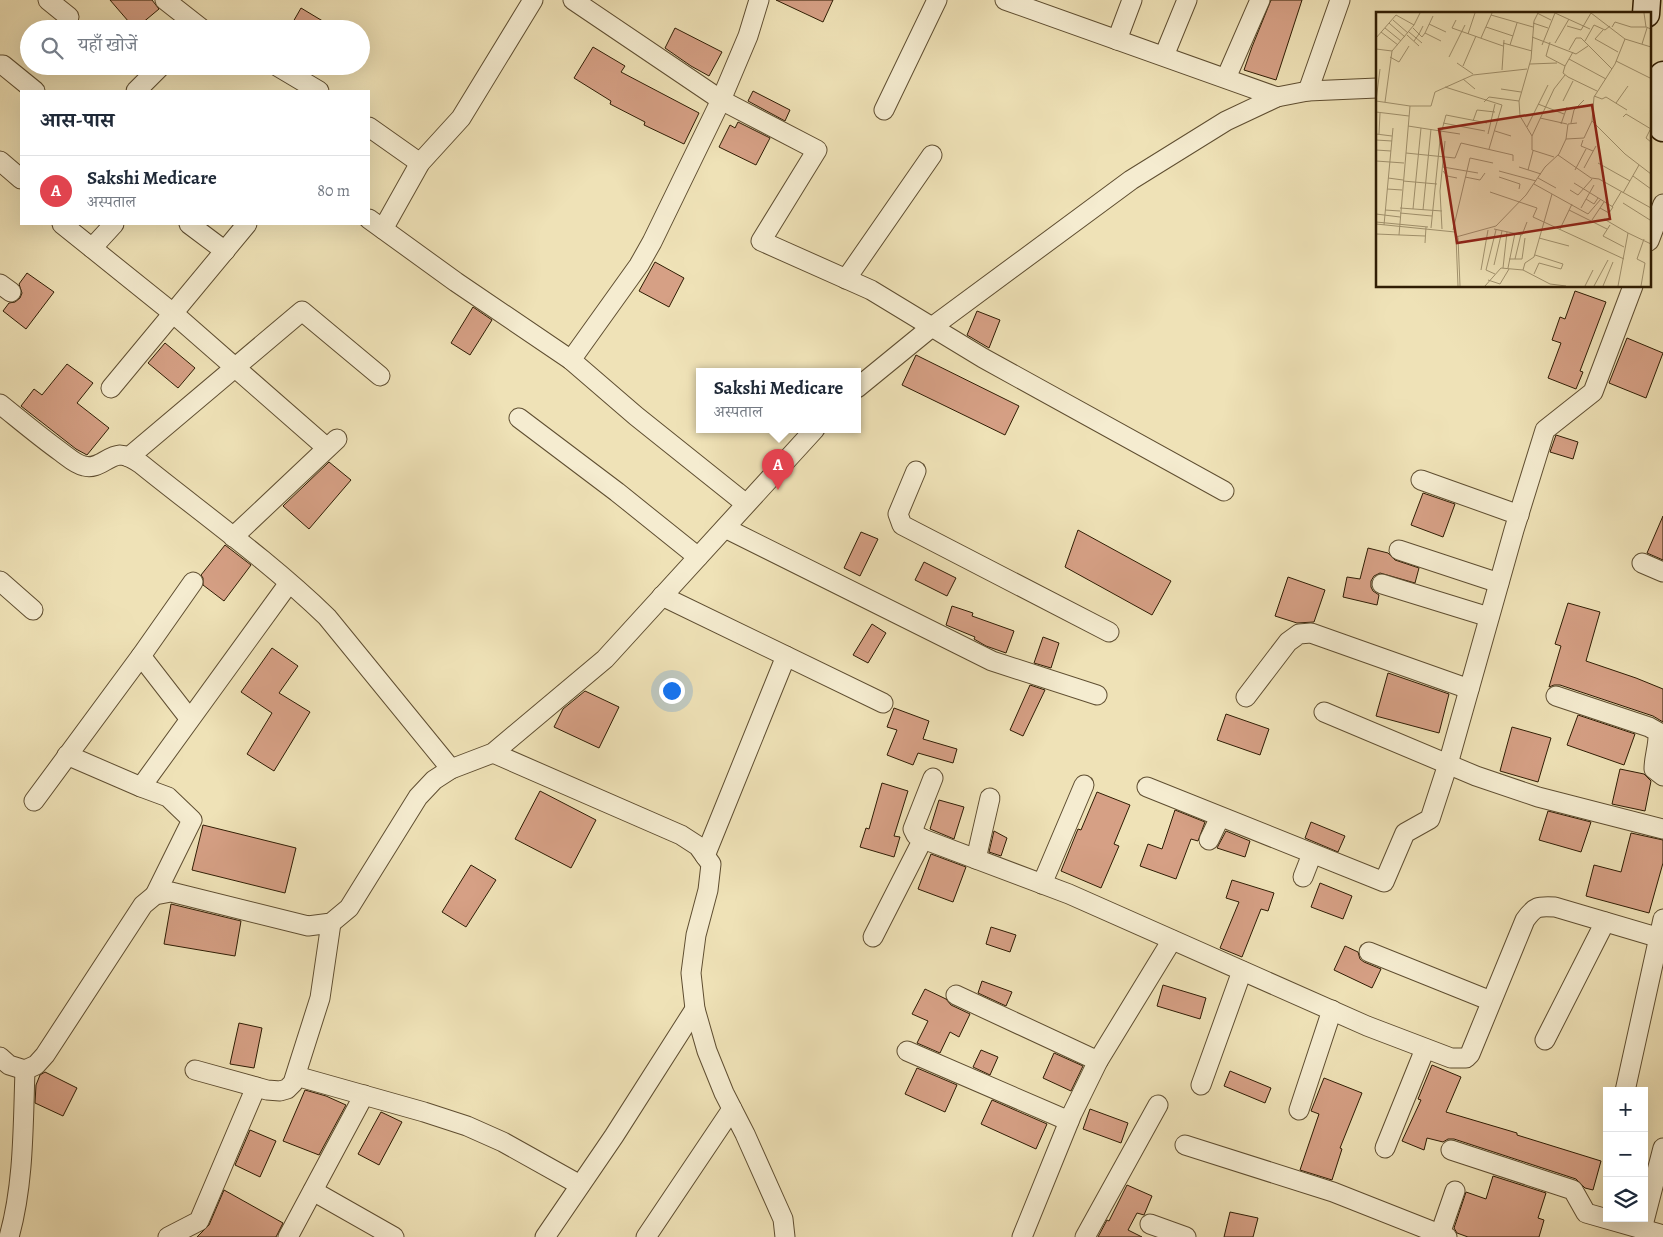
<!DOCTYPE html>
<html lang="hi">
<meta charset="utf-8">
<style>
:root{--surface:#fff;--page:#f2f2f3;--text:#1f2937;--muted:#747a83;--line:#e0e1e3;--accent:#1a73e8}
body{margin:0;font-family:Alegreya,"Noto Serif Devanagari",serif;background:var(--page);color:var(--text)}
.controls{position:absolute;right:15px;bottom:15px;display:grid;overflow:hidden;border-radius:0px;box-shadow:0 5px 20px #0002}
.controls button{width:45px;height:45px;display:grid;place-items:center;padding:0;border:0;border-bottom:1px solid var(--line);background:var(--surface);color:var(--text);font:25px sans-serif}
.you{position:absolute;left:671px;top:690px;width:18px;height:18px;margin:-12px;border:4px solid #fff;border-radius:50%;background:#1a73e8;box-shadow:0 0 0 8px #1a73e833}
.badge{display:grid;place-items:center;width:32px;height:32px;border-radius:50%;background:var(--accent);color:#fff;font-size:16px;font-weight:700}
.pin{position:absolute;translate:-50% -41px;filter:drop-shadow(0 1px 2px #0008)}
.pin::after{content:'';position:absolute;top:26px;width:18px;height:15px;background:inherit;clip-path:polygon(0 0,100% 0,50% 100%)}
.popup{position:absolute;left:696px;top:368px;width:165px;height:65px;box-sizing:border-box;display:grid;place-content:center;border-radius:0px;background:var(--surface);filter:drop-shadow(0 1px 4px #0005);font-size:16px;white-space:nowrap;color:var(--muted)}
.popup b{font-size:19px;color:var(--text)}
.popup::after{content:'';position:absolute;left:50%;top:100%;margin-left:-10px;border:10px solid transparent;border-top-color:var(--surface)}
.list{margin:0;padding:0;list-style:none}
h2{display:flex;justify-content:space-between;align-items:center;height:65px;margin:0;padding:0 20px;font-size:21px}
h2 small{font-size:16px;font-weight:400;color:var(--muted)}
.list li{display:grid;grid-template-columns:32px 1fr auto;gap:15px;align-items:center;box-sizing:border-box;height:70px;padding:0 20px;border-top:1px solid var(--line)}
.list b{display:block;font-size:19px;white-space:nowrap}
.list p{margin:0;font-size:16px;white-space:nowrap;color:var(--muted)}
.list em{font-size:16px;font-style:normal;color:var(--muted)}
.icon{flex:none;width:28px;height:28px;fill:none;stroke:currentColor;stroke-width:2;stroke-linecap:round;stroke-linejoin:round}
.map{position:relative;flex:none;width:1663px;height:1237px;overflow:hidden}
.search{position:absolute;background:var(--surface);box-shadow:0 5px 20px #0002;left:20px;top:20px;width:350px;height:55px;display:flex;align-items:center;gap:12px;box-sizing:border-box;padding:0 18px;border-radius:28px;color:var(--muted);font-size:19px}
.panel{position:absolute;background:var(--surface);box-shadow:0 5px 20px #0002;left:20px;top:90px;width:350px;height:135px;border-radius:0px}
.map>svg:first-child{display:block}
</style>
<div class="map">
<svg width="1663" height="1237" viewBox="0 0 1663 1237">
<rect width="100%" height="100%" fill="#efe2b7"/>
<filter id="stains"><feTurbulence type="fractalNoise" baseFrequency=".004" numOctaves="4"/><feColorMatrix values="0 0 0 0 .2 0 0 0 0 .09 0 0 0 0 .02 0 0 0 .5 -.17"/></filter>
<radialGradient id="worn" r=".72"><stop offset=".6" stop-color="#630" stop-opacity="0"/><stop offset="1" stop-color="#630" stop-opacity=".3"/></radialGradient>
<g fill="#d6a085" stroke="#2f1d04">
<polygon points="110,0 152,0 159,9 135,29"/>
<polygon points="776,0 833,0 823,22"/>
<polygon points="1271,0 1302,0 1276,80 1244,70 1252,47"/>
<polygon points="301,8 336,29 289,29"/>
<polygon points="675,28 722,52 709,76 691,66 665,48"/>
<polygon points="593,47 625,66 621,72 699,113 684,144 644,125 645,122 610,104 611,101 574,78"/>
<polygon points="753,91 790,110 785,121 748,101"/>
<polygon points="738,122 770,138 756,165 719,147 730,125 735,128"/>
<polygon points="655,262 684,278 669,307 639,291"/>
<polygon points="27,273 54,292 26,329 3,311 9,303 15,302 20,298 22,293 19,284"/>
<polygon points="1575,291 1606,302 1580,371 1583,372 1576,389 1548,378 1561,343 1552,340 1560,317 1565,319"/>
<polygon points="473,307 492,320 470,355 451,343"/>
<polygon points="977,311 1000,320 989,348 967,335"/>
<polygon points="1627,338 1663,353 1646,398 1609,383"/>
<polygon points="165,343 195,368 178,388 148,363"/>
<polygon points="916,355 1019,406 1005,435 902,385"/>
<polygon points="67,364 93,383 77,403 109,428 87,455 76,449 21,406 34,389 42,395"/>
<polygon points="1556,435 1578,442 1573,459 1550,452"/>
<polygon points="329,462 351,480 309,529 283,506"/>
<polygon points="1423,493 1455,504 1443,537 1411,525"/>
<polygon points="1663,516 1663,560 1647,553"/>
<polygon points="1078,530 1171,581 1152,615 1065,567"/>
<polygon points="861,532 878,539 860,576 844,568"/>
<polygon points="225,545 251,565 224,601 203,585 203,578 201,575"/>
<polygon points="1368,548 1388,553 1395,560 1419,568 1415,583 1380,573 1374,576 1371,581 1371,587 1373,591 1379,595 1377,605 1343,597 1347,577 1360,579"/>
<polygon points="924,562 956,578 947,596 915,580"/>
<polygon points="1288,577 1325,590 1314,622 1297,623 1275,616"/>
<polygon points="1568,603 1600,612 1586,661 1636,678 1663,689 1663,722 1653,716 1560,685 1554,685 1549,687 1561,646 1555,644"/>
<polygon points="952,606 973,613 972,616 1014,631 1006,653 986,646 974,639 975,637 946,625"/>
<polygon points="872,624 886,633 868,663 853,655"/>
<polygon points="1043,637 1059,643 1051,668 1034,663"/>
<polygon points="272,648 298,666 279,693 310,712 274,771 247,754 272,713 241,692"/>
<polygon points="1388,673 1449,694 1439,733 1376,716"/>
<polygon points="1030,685 1045,690 1023,736 1010,730"/>
<polygon points="585,691 619,707 599,748 554,727 563,709"/>
<polygon points="894,708 929,721 923,739 957,749 953,763 918,753 913,765 887,755 897,730 887,727"/>
<polygon points="1226,714 1269,729 1260,755 1217,740"/>
<polygon points="1578,715 1635,734 1624,765 1567,745"/>
<polygon points="1512,727 1551,738 1538,782 1500,771"/>
<polygon points="1620,769 1644,774 1651,781 1645,811 1612,804"/>
<polygon points="882,783 908,791 894,836 900,837 894,857 860,847 866,828 869,829"/>
<polygon points="540,791 596,820 571,868 515,839"/>
<polygon points="1097,792 1130,805 1114,844 1119,846 1101,888 1061,871 1078,829 1081,830"/>
<polygon points="939,800 964,807 954,839 930,829"/>
<polygon points="1175,810 1205,822 1198,841 1191,839 1176,879 1140,866 1148,844 1162,849"/>
<polygon points="1548,811 1591,822 1581,852 1539,840"/>
<polygon points="1311,822 1345,836 1338,852 1305,838"/>
<polygon points="203,825 296,848 285,893 192,870"/>
<polygon points="994,831 1007,838 1001,856 989,852"/>
<polygon points="1226,831 1250,841 1245,857 1217,848"/>
<polygon points="1631,833 1663,840 1663,863 1649,913 1586,896 1594,865 1621,872"/>
<polygon points="931,854 966,867 953,902 918,889"/>
<polygon points="471,865 496,880 466,927 442,912"/>
<polygon points="1232,880 1274,893 1268,911 1261,909 1242,957 1220,948 1239,902 1226,898"/>
<polygon points="1320,883 1352,896 1343,919 1311,907"/>
<polygon points="171,904 241,921 235,956 164,944"/>
<polygon points="991,927 1016,935 1010,952 986,944"/>
<polygon points="1345,946 1358,952 1360,959 1364,962 1381,969 1372,988 1334,970"/>
<polygon points="982,981 1012,992 1006,1006 978,993"/>
<polygon points="1163,985 1206,998 1200,1019 1157,1006"/>
<polygon points="925,989 946,999 951,1005 970,1014 959,1037 950,1032 940,1053 917,1043 928,1021 912,1014"/>
<polygon points="239,1023 262,1028 254,1068 230,1064"/>
<polygon points="981,1050 998,1057 990,1075 973,1067"/>
<polygon points="1054,1053 1083,1066 1071,1091 1043,1078"/>
<polygon points="1432,1065 1461,1077 1446,1112 1517,1133 1517,1135 1601,1161 1593,1190 1585,1188 1576,1179 1454,1139 1448,1139 1443,1142 1427,1138 1424,1150 1402,1141 1421,1100 1418,1099"/>
<polygon points="917,1068 957,1085 945,1112 905,1094"/>
<polygon points="1230,1071 1271,1088 1265,1103 1224,1086"/>
<polygon points="45,1072 77,1088 63,1116 35,1103 36,1085 40,1075"/>
<polygon points="1324,1078 1362,1093 1340,1148 1342,1149 1332,1180 1300,1170 1319,1114 1311,1111"/>
<polygon points="305,1090 326,1096 346,1105 319,1155 283,1141"/>
<polygon points="992,1100 1047,1124 1036,1149 981,1124"/>
<polygon points="1090,1109 1128,1123 1121,1143 1083,1129"/>
<polygon points="381,1112 402,1122 379,1165 358,1154"/>
<polygon points="250,1130 276,1141 260,1177 235,1165"/>
<polygon points="1493,1176 1546,1193 1538,1218 1544,1220 1539,1237 1468,1237 1457,1233 1454,1228 1466,1192 1486,1199"/>
<polygon points="1127,1185 1152,1196 1144,1215 1137,1213 1128,1230 1142,1237 1098,1237 1107,1220 1109,1221"/>
<polygon points="224,1190 283,1223 276,1237 197,1237 209,1225"/>
<polygon points="1230,1212 1258,1218 1253,1237 1224,1237"/>
</g>
<g fill="none" stroke-linecap="round" stroke-linejoin="round">
<defs>
<g id="street">
<polyline points="48,0 69,17"/>
<polyline points="165,0 202,29"/>
<polyline points="573,0 721,100 817,150 761,241 871,290 983,358 1224,491"/>
<polyline points="1005,0 1277,97"/>
<polyline points="1117,40 1132,0"/>
<polyline points="1164,56 1187,0"/>
<polyline points="0,65 3,65 35,91"/>
<polyline points="277,66 319,91"/>
<polyline points="1226,78 1260,0"/>
<polyline points="136,91 161,66"/>
<polyline points="1308,91 1340,0"/>
<polyline points="884,110 937,0"/>
<polyline points="369,127 420,163"/>
<polyline points="0,161 21,179"/>
<polyline points="369,219 456,282 571,360 636,416 746,504"/>
<polyline points="62,224 174,314 327,448"/>
<polyline points="189,224 225,251"/>
<polyline points="383,229 420,163 461,118 533,0"/>
<polyline points="1649,241 1663,204"/>
<polyline points="92,248 114,224"/>
<polyline points="846,279 932,155"/>
<polyline points="0,284 11,292"/>
<polyline points="571,360 639,265 652,242 721,100 748,36 759,0"/>
<polyline points="111,388 247,224"/>
<polyline points="857,388 928,330 1131,180 1226,121 1277,97 1308,91 1377,88"/>
<path d="M0 404C20 420 40 437 61 452 68 457 75 464 84 466 98 470 107 456 120 455 127 455 135 460 141 464 203 514 269 561 327 617L451 769"/>
<polyline points="519,418 617,492 698,557"/>
<polyline points="129,457 302,311 380,376"/>
<polyline points="916,471 898,514 902,525 1109,632"/>
<polyline points="1421,480 1519,515"/>
<polyline points="725,528 992,661 1097,695"/>
<polyline points="233,537 337,439"/>
<polyline points="1399,550 1499,583"/>
<polyline points="1642,563 1663,572"/>
<polyline points="0,581 33,610"/>
<polyline points="1382,584 1489,617"/>
<polyline points="662,596 883,703"/>
<polyline points="141,656 189,718"/>
<path d="M1556 696 1649 727 1658 732C1659 745 1654 756 1654 769L1663 776"/>
<polyline points="1246,697 1288,642 1299,634 1311,633 1469,689"/>
<polyline points="1324,712 1476,776 1538,797 1663,829"/>
<polyline points="493,753 681,835 698,846 711,864 708,890 696,935 691,973 695,1009 707,1051 724,1093 745,1134 783,1219 785,1237"/>
<polyline points="67,755 141,787 168,797 192,820 155,895"/>
<path d="M933 778 913 829 916 835 923 839 1069 894 1367 1026 1451 1058H1466L1470 1054 1525 920C1535 906 1538 906 1555 907L1663 939"/>
<polyline points="141,787 289,583"/>
<polyline points="1147,787 1384,882 1405,833 1430,819 1448,764 1514,530 1545,430 1593,392 1633,286"/>
<polyline points="34,801 141,656 193,582"/>
<polyline points="1209,840 1220,817"/>
<polyline points="705,856 786,656"/>
<polyline points="976,859 990,798"/>
<polyline points="1303,877 1312,854"/>
<polyline points="1042,884 1084,785"/>
<polyline points="873,937 923,839"/>
<polyline points="1369,952 1491,1001"/>
<polyline points="956,995 1098,1061"/>
<polyline points="1545,1040 1605,922"/>
<polyline points="907,1051 1069,1121"/>
<polyline points="0,1057 9,1065 25,1070 36,1065 45,1055 143,905 155,895 171,892 308,926 331,923 349,908 418,797 434,780 451,769 493,753 605,659 815,429"/>
<polyline points="195,1070 267,1090 280,1091 287,1089 293,1083 320,998 331,923"/>
<polyline points="296,1076 424,1112 467,1126 503,1142 580,1185"/>
<polyline points="1201,1085 1242,971"/>
<polyline points="1625,1091 1663,919"/>
<polyline points="1299,1110 1332,1010"/>
<polyline points="1185,1145 1333,1192 1447,1237"/>
<polyline points="1385,1148 1425,1049"/>
<polyline points="1451,1150 1573,1190 1586,1213 1663,1235"/>
<polyline points="313,1191 394,1237"/>
<polyline points="1150,1224 1186,1237"/>
<polyline points="1642,1229 1663,1148"/>
<path d="M9 1237C24 1184 23 1126 25 1070"/>
<polyline points="168,1237 199,1221 256,1087"/>
<polyline points="288,1237 364,1095"/>
<polyline points="545,1237 614,1136 695,1009"/>
<polyline points="646,1237 732,1109"/>
<polyline points="1022,1237 1072,1114 1098,1061 1172,940"/>
<polyline points="1085,1237 1158,1105"/>
<polyline points="1439,1237 1455,1191"/>
</g>
<g id="secondary">
<polyline points="1646,14 1647,0"/>
<polyline points="1649,94 1663,75"/>
<polyline points="1649,98 1663,128"/>
</g>
</defs>
<use href="#street" stroke="#5f4e31" stroke-width="21"/>
<use href="#secondary" stroke="#2f1d04" stroke-width="29"/>
<use href="#street" stroke="#f5ecd0" stroke-width="19"/>
<use href="#secondary" stroke="#f5ecd0" stroke-width="26"/>
</g>
<g transform="translate(1376 12)">
<rect width="275" height="275" fill="#efe2b7"/>
<path fill="none" stroke="#a2936f" stroke-width="1" d="M161 1 175 8M162 1 158 9 155 47 143 89 144 104 156 124V138L178 145M179 1 214 17M215 1 249 27M268 1 270 15 275 17M115 3 157 15M17 8 32 21M80 8 76 16 127 34M13 11 29 25M157 11 172 16M53 12 70 20M191 14 205 18 215 1M110 15 137 24M236 15 239 10 255 15H270M9 16 25 29M37 16 43 22 47 14M227 18 219 27 242 40M5 20 22 33M33 20 46 31M49 21 57 4M92 22 99 1M31 23 43 34M156 25 200 42 212 34M0 26 20 3 38 13M105 26 116 1M38 29 43 22 46 25 49 21 65 29M209 29 218 13 229 18 234 14M174 30 170 44 189 54 187 61 192 65 221 79M127 31 156 39M179 31 193 7M266 32 271 16M134 33 141 11M166 33 179 1M0 37 16 39M193 38 200 26H205L236 57M14 45 23 50 33 34M73 45 89 13M193 47 230 67M240 49 274 66M81 51 97 62M154 52 181 51M87 54 100 24M189 54 197 40M126 58 128 28M87 67 99 77M69 75 126 93 113 137M125 77 145 80M218 84 226 87 230 85 251 98M0 89 34 94 23 223M0 89 4 57M187 89 197 69M9 90 16 39 38 13 44 1M108 90 113 85 143 89M240 91 252 74M162 92 188 102M34 94H55L59 80 97 63 151 57M0 100 33 104M247 105 250 102 275 117M164 106 191 112M97 109 101 98 119 100M216 109 249 142 275 162M67 111 109 119M195 111 198 98 208 88M185 112 191 95M32 114 84 122M151 115 172 73M275 116 270 126 275 130M66 118 70 103 111 111M119 119 135 124M0 122 16 124M3 122 4 101M112 122 119 92M156 124 178 77 189 63M190 127 192 112 201 111M0 128 16 129M207 128 205 134 217 139M0 138 15 139M30 141 79 146 85 131 137 143V149M182 143 215 166 223 167 275 196M0 149 28 151M222 151 254 169M67 155 102 161M143 155 165 162M208 156 220 134M152 158 157 139M199 158 210 137M67 159 71 164 81 166M123 159 160 169M257 164 275 177M89 165 104 168 109 161M123 165 144 172 143 177M12 166 27 168M162 166 180 176M27 169 61 172M198 171 237 195 233 201 224 196M158 172 212 202 225 187M11 177 26 178M194 178 202 183 216 167M114 180 161 196 157 205 248 247M247 181 263 153M210 187 218 192 222 186M247 191 274 208M236 195 245 180M24 196 66 199M205 196 218 173M37 197 45 116M9 198 24 199M47 198 55 117M193 198 231 217M24 201 56 204M0 202 24 205M228 207 252 221 242 274M216 208 228 190M0 210 52 215M0 212 79 220 82 226 84 274M8 213 17 116M234 213 227 224 248 235M55 216 65 118M66 217 64 179 69 129M118 217 146 223 151 210M184 217 196 192M77 218 94 146 117 151M252 221 275 232M0 222 49 224M80 225 120 214 150 183 169 155 183 142 190 127 208 126 216 109 218 85 239 52 249 27 275 35M80 225 82 274M163 226 193 234M49 231 50 215M133 247H146L149 226M139 247 145 222M118 253 126 219M127 256 131 220M132 256 139 221M105 258 112 218M147 258 149 251 158 245 176 182M119 262 110 258 120 218M158 262 163 251 185 257 187 252 159 243M112 268 124 272 133 257M109 274 125 256 147 258 174 272 190 274M209 274 217 258M218 274 232 248M227 274 237 250M265 274 269 251 261 247 268 227"/>
<path fill="#8f2418" fill-opacity="0.15" stroke="#8f2418" stroke-width="2.5" d="M216 93 234 207 81 231 63 117Z"/>
<rect width="275" height="275" fill="none" stroke="#2f1d04" stroke-width="2.5"/>
</g>
<rect width="100%" height="100%" filter="url(#stains)"/>
<rect width="100%" height="100%" fill="url(#worn)"/>
</svg>
<div class="controls">
<button>+</button>
<button>−</button>
<button><svg class="icon" aria-label="layers" viewBox="0 0 24 24"><path d="M12 4l9 5-9 5-9-5zM3 14l9 5 9-5"/></svg></button>
</div>
<div class="you"></div>
<div class="pin badge" style="left:778px;top:490px;background:#e0444e">A</div>
<div class="popup"><b>Sakshi Medicare</b>अस्पताल</div>
<div class="search"><svg class="icon" aria-label="search" viewBox="0 0 24 24"><circle cx="10" cy="10" r="6"/><path d="M15 15l6 6"/></svg>यहाँ खोजें</div>
<section class="panel">
<h2>आस-पास<small></small></h2>
<ul class="list">
<li><span class="badge" style="background:#e0444e">A</span><div><b>Sakshi Medicare</b><p>अस्पताल</p></div><em>80 m</em></li>
</ul>
</section>
</div>
